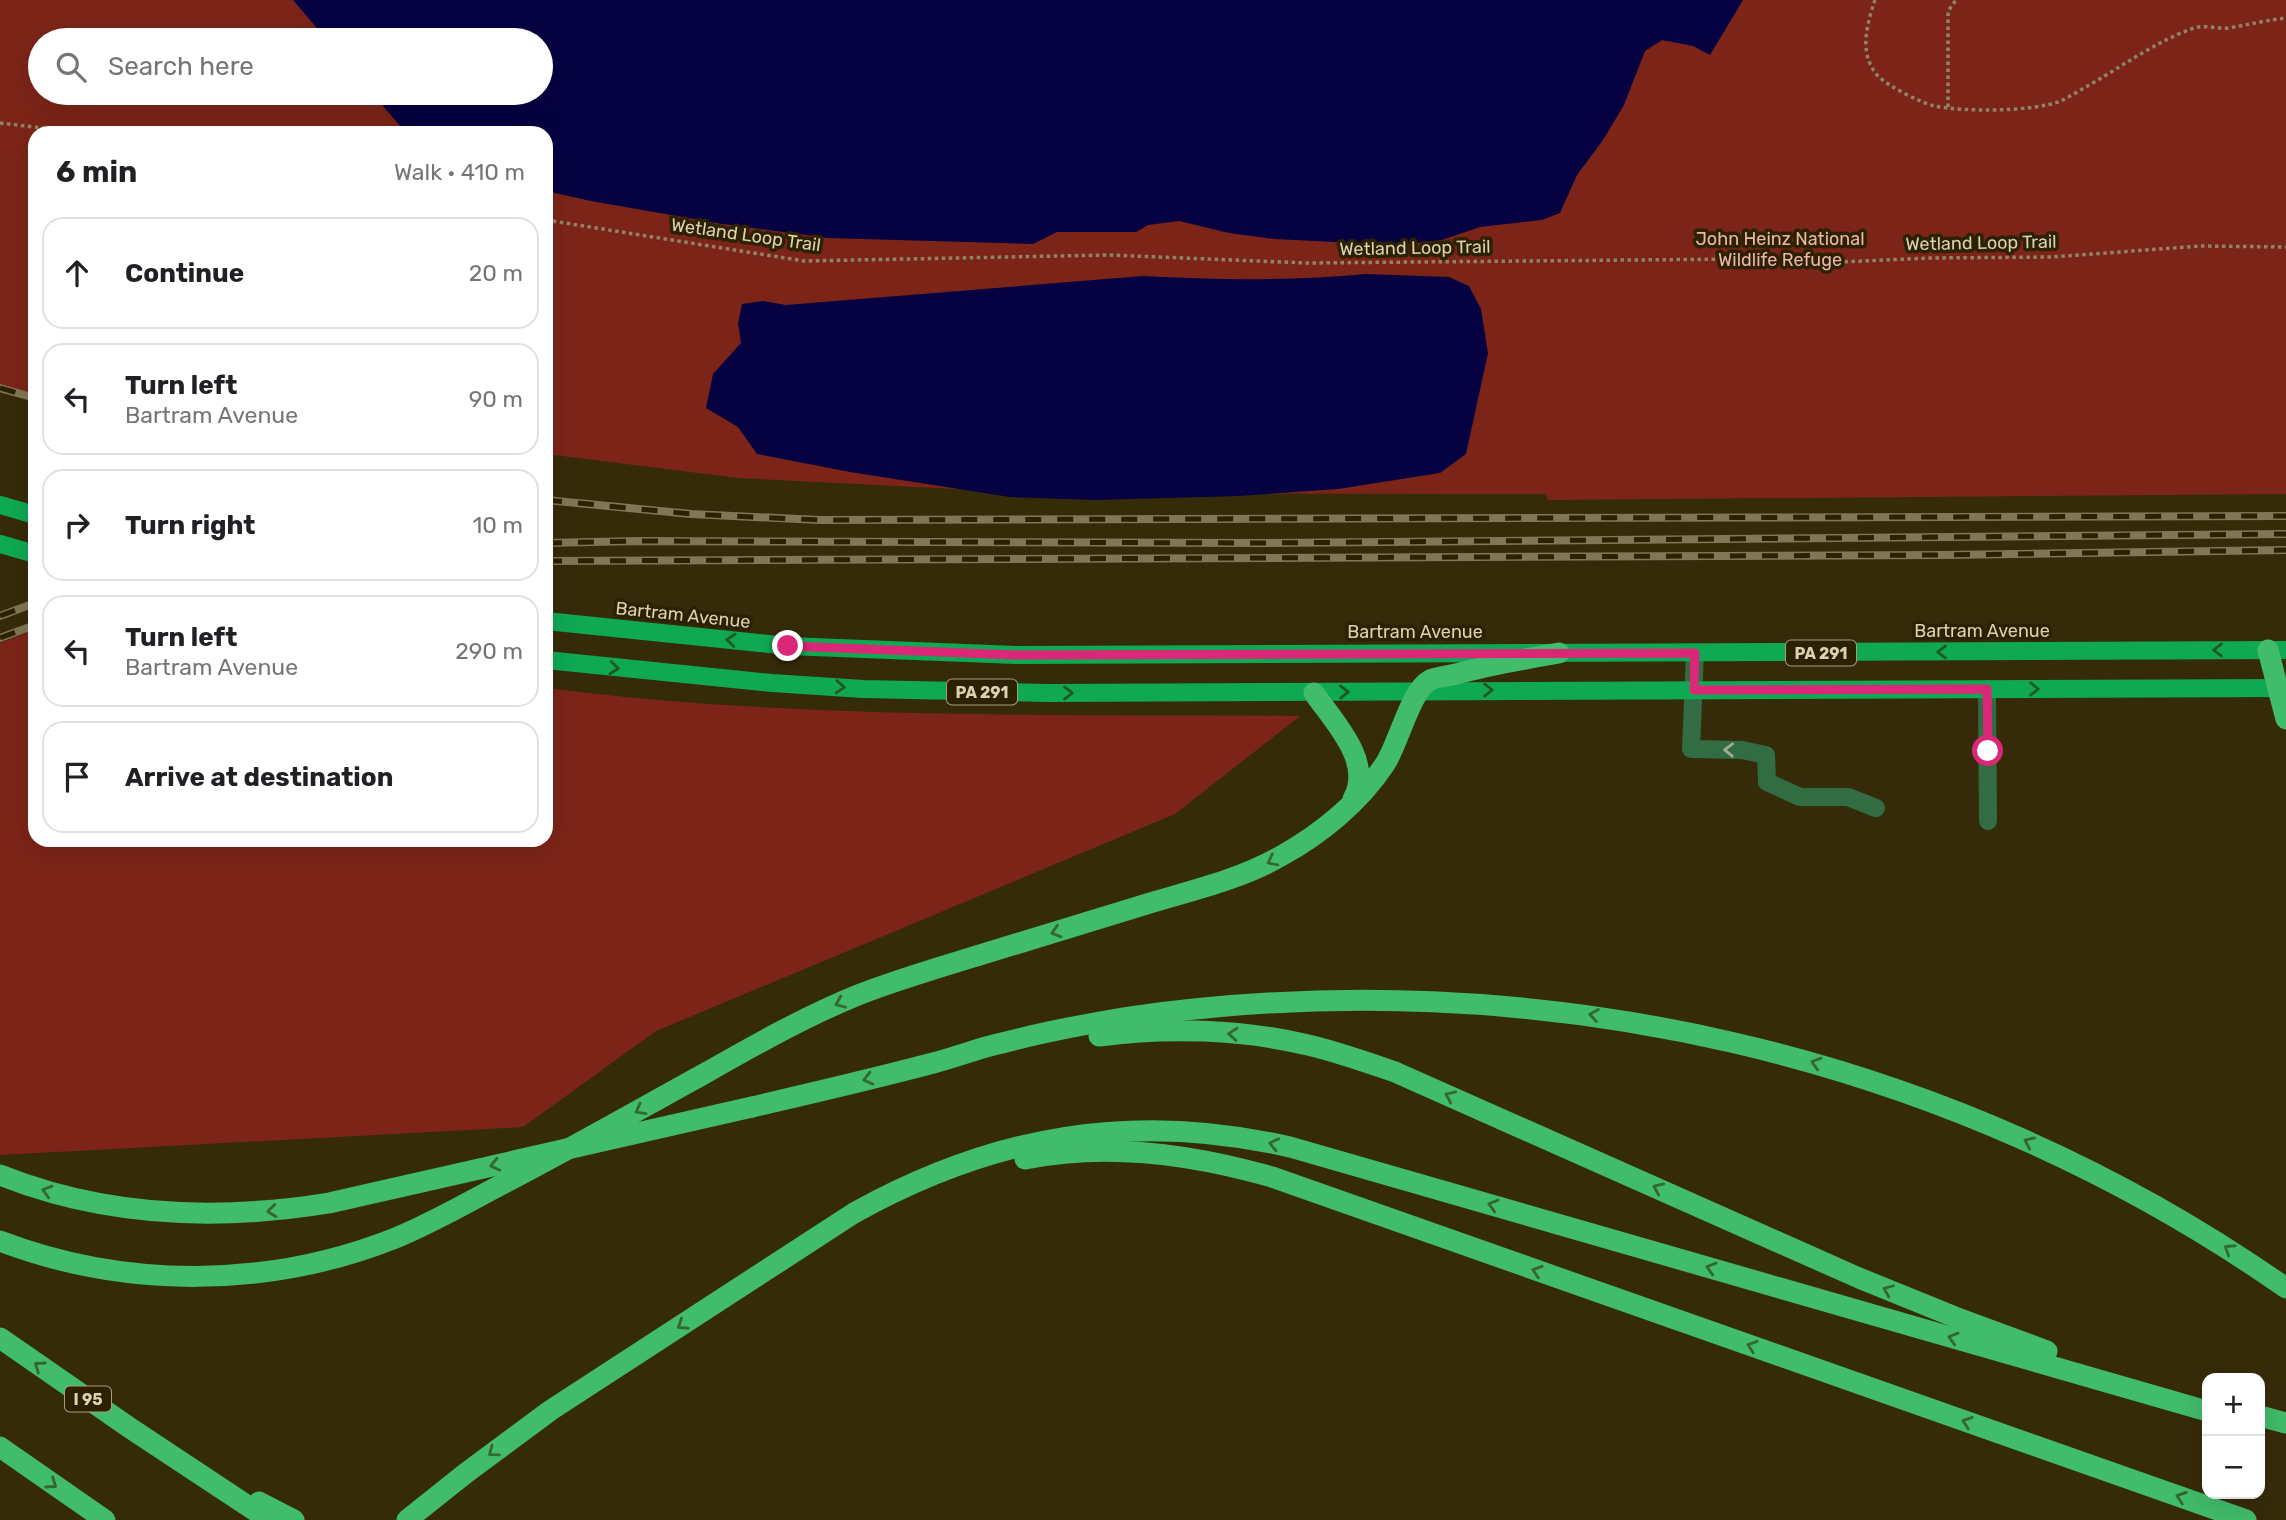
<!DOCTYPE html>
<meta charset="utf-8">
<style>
:root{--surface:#fff;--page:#f6f6f6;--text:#202124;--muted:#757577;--line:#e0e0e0}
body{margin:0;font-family:Rubik,sans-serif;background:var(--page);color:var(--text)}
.controls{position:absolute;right:21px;bottom:21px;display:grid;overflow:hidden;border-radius:14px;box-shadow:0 7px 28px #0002}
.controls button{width:63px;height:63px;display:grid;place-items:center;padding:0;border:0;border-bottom:2px solid var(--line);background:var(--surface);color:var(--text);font:35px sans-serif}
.stop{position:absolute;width:21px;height:21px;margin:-16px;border:5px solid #db2777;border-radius:50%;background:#fff}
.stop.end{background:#db2777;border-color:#fff;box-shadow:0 2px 7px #0008}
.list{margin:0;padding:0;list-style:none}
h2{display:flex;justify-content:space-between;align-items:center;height:91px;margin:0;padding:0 28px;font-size:30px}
h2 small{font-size:23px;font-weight:400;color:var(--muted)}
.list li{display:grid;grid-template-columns:46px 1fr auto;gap:21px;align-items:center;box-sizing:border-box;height:112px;margin:0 14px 14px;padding:0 14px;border:2px solid var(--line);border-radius:21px}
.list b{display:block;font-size:26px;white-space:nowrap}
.list p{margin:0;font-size:23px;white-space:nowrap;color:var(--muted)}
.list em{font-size:23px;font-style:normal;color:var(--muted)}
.icon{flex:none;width:38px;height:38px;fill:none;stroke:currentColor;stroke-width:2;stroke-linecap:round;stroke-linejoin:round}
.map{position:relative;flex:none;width:2286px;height:1520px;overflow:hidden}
.search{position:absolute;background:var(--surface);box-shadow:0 7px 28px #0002;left:28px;top:28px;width:525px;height:77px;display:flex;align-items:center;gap:18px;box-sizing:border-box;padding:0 24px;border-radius:38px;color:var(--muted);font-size:26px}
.panel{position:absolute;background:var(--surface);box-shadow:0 7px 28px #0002;left:28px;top:126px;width:525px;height:721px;border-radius:21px}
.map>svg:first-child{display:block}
</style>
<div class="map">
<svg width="2286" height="1520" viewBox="0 0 2286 1520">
<rect width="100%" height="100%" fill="#362b09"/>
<g fill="#7d2418" fill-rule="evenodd">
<path d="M0 0H2286V494L1548 500 1546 494 1039 493 738 478 546 454V133H35V398L0 389ZM40 40H541V93H40Z"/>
<path d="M35 630V840H546V688C796 720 1049 714 1300 716L1175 814 656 1031 523 1127 0 1155V643Z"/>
</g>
<g fill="#060141">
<polygon points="293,0 1743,0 1710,55 1693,46 1662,40 1645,51 1624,105 1603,140 1577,175 1560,213 1542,220 1480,227 1442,240 1397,245 1274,239 1229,233 1179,221 1148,225 1136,232 1057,232 1033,244 828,238 722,224 591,201 546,191 546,133 406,133 372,93 541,93 541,40 327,40"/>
<path d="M1366 274 1449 277 1469 286 1481 309 1488 353 1466 454 1440 473 1338 489 1239 496 1095 500 1010 497 850 472 757 454 738 427 706 408 713 374 741 343 738 323 742 304 763 301 786 305 1143 276C1217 280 1292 281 1366 274Z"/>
</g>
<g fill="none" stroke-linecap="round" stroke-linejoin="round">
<g stroke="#8f8464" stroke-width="3.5" stroke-dasharray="3.5 3.5" stroke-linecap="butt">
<path d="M1875 0C1867 24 1858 54 1878 76 1889 87 1920 102 1934 106 1965 112 2032 112 2061 101 2069 97 2077 92 2084 88 2120 68 2153 43 2191 29 2203 24 2216 29 2228 28 2248 25 2266 20 2286 18"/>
<polyline points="1948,107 1948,11 1956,0"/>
<polyline points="0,123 86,133"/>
<polyline points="546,220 804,261 1109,255 1307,263 1743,259 1839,262 1930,258 2052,257 2200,246 2286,247"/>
</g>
<g stroke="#326c42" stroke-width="18">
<polyline points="1695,653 1691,749 1742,750 1766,755 1767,782 1800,797 1848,797 1876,808"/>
<polyline points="1987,689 1988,821"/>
</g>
<g stroke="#0fa953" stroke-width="18">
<polyline points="0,505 35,515"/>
<polyline points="0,544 35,554"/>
<polyline points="546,621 788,646 1016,655 2286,650"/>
<polyline points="546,660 772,683 863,689 1047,693 2286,688"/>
</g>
<g stroke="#41bc6a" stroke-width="21">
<polyline points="2268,650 2286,719"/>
<path d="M1314 693C1334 722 1374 762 1353 799"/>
<path d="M1099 1036C1167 1027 1241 1029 1308 1045 1338 1052 1366 1062 1395 1072L1859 1278 1955 1317 2047 1351"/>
<path d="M752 1107C812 1093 873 1079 933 1063 956 1057 979 1048 1002 1043 1044 1032 1086 1024 1129 1017 1533 959 1951 1053 2286 1288"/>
<path d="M1025 1159C1108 1142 1192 1154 1272 1177L2246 1520"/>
<path d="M0 1241C126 1289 268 1288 393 1239 428 1225 461 1206 495 1188 565 1152 633 1113 702 1075 753 1046 804 1017 858 995 899 979 941 967 983 954 1038 937 1094 920 1150 903 1194 890 1241 879 1281 856 1321 834 1360 802 1385 764 1399 743 1410 691 1430 680 1437 677 1448 676 1456 674 1490 665 1524 659 1559 653"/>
<polyline points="0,1338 130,1428 269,1520"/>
<polyline points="2260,1416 2286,1423"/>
<polyline points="0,1447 105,1520"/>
<polyline points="259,1502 294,1520"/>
<path d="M407 1520 466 1473 551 1410 854 1213C994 1135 1133 1111 1290 1147L2207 1411"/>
</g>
<defs>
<g id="rail">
<polyline points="0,388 35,398"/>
<polyline points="546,500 691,514 820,520 2286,516"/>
<polyline points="546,543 639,541 1260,543 2286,534"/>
<polyline points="546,561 1944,555 2286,550"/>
<polyline points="0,616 35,603"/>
<polyline points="0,638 35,625"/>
</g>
</defs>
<use href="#rail" stroke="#817756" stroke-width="8"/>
<use href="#rail" stroke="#2c2101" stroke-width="5" stroke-dasharray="16" stroke-linecap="butt"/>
<path stroke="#41bc6a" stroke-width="21" d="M0 1175C105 1217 218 1221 329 1203L752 1107"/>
</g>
<defs><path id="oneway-chevron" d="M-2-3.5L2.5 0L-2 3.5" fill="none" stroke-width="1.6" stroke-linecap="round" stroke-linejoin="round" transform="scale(1.75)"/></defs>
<g stroke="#205722">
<use href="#oneway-chevron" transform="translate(731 640) rotate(-175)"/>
<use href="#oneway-chevron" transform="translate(2218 650) rotate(180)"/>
<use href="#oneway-chevron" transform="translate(1942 652) rotate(180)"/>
<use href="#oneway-chevron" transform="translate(614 668) rotate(6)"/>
<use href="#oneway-chevron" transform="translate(840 687) rotate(4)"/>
<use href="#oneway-chevron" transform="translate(2034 689)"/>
<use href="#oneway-chevron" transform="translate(1488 690)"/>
<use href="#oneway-chevron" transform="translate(1344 692) rotate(-1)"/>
<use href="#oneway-chevron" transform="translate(1068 693)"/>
</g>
<use stroke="#a0ae8b" href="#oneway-chevron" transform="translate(1729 750) rotate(-179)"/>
<g stroke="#356730">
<use href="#oneway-chevron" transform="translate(1272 861) rotate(153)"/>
<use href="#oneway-chevron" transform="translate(1056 932) rotate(163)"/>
<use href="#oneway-chevron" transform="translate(840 1003) rotate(157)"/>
<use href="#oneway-chevron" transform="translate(1594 1015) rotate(-171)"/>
<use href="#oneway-chevron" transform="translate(1233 1034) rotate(-175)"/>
<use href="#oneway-chevron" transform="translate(1816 1063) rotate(-164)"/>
<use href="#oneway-chevron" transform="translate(868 1079) rotate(166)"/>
<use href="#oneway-chevron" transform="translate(1450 1096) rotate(-156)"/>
<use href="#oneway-chevron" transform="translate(640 1110) rotate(151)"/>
<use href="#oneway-chevron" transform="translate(2029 1142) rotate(-156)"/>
<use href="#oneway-chevron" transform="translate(1274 1144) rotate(-167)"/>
<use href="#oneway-chevron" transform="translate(495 1165) rotate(167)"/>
<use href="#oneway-chevron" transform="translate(1658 1188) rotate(-156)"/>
<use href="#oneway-chevron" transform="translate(47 1191) rotate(-164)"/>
<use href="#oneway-chevron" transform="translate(1493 1205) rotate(-164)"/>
<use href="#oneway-chevron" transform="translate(272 1211) rotate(174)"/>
<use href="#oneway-chevron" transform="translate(2229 1249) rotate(-147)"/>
<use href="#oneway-chevron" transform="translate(1711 1268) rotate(-164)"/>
<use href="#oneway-chevron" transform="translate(1537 1271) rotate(-161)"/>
<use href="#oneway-chevron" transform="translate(1888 1290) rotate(-157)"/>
<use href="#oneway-chevron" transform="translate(682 1325) rotate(147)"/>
<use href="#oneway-chevron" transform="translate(1953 1338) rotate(-164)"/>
<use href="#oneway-chevron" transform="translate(1752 1346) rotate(-161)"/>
<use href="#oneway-chevron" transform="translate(39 1366) rotate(-145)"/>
<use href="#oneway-chevron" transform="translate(1967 1422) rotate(-161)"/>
<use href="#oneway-chevron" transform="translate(493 1452) rotate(143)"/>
<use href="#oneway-chevron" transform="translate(52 1484) rotate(35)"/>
<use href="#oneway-chevron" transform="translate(2181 1497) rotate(-161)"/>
</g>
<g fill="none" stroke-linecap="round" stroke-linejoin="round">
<polyline stroke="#db2777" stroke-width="9" points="788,646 1016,655 1695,653 1694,690 1987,689 1988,751"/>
</g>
<g text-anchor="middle" stroke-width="7" stroke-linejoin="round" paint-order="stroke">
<g fill="#2c2101" stroke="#a79d7e" stroke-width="2">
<rect x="1786" y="640.5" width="70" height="25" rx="5"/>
<rect x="947" y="679.5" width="70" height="25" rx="5"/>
<rect x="65" y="1386.5" width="46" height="25" rx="5"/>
</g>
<g font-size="16" font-weight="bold" fill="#dcd2b3">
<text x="1821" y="659">PA 291</text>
<text x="982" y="698">PA 291</text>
<text x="88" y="1405">I 95</text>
</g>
<g font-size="18" fill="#dcd2b3" stroke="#2c2101">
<text transform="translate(746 235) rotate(8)" y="6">Wetland Loop Trail</text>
<text transform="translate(1981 243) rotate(-1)" y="6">Wetland Loop Trail</text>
<text transform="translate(1415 248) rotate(-1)" y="6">Wetland Loop Trail</text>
<text transform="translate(683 615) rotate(6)" y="6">Bartram Avenue</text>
<text x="1982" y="637">Bartram Avenue</text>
<text x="1415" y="638">Bartram Avenue</text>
</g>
<g font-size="18" fill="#eeb5aa" stroke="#2c2101">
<text x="1780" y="245">John Heinz National<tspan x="1780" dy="21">Wildlife Refuge</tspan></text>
</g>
</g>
</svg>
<div class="controls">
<button>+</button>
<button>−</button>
</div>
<div class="stop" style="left:1988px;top:751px"></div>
<div class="stop end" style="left:788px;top:646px"></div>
<div class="search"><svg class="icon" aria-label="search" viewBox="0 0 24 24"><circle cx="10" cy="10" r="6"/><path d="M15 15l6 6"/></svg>Search here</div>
<section class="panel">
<h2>6 min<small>Walk · 410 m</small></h2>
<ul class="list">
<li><svg class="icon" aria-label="ahead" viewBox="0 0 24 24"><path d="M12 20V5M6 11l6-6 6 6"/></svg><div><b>Continue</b></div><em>20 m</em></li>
<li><svg class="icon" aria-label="left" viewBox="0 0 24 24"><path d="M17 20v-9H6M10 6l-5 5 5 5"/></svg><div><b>Turn left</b><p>Bartram Avenue</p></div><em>90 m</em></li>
<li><svg class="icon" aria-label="right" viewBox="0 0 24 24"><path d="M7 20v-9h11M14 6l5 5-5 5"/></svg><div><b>Turn right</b></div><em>10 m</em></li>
<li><svg class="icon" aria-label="left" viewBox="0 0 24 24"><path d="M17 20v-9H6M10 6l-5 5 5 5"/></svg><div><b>Turn left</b><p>Bartram Avenue</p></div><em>290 m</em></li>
<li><svg class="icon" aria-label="arrive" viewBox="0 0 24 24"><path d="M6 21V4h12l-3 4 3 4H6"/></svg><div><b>Arrive at destination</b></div></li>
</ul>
</section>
</div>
